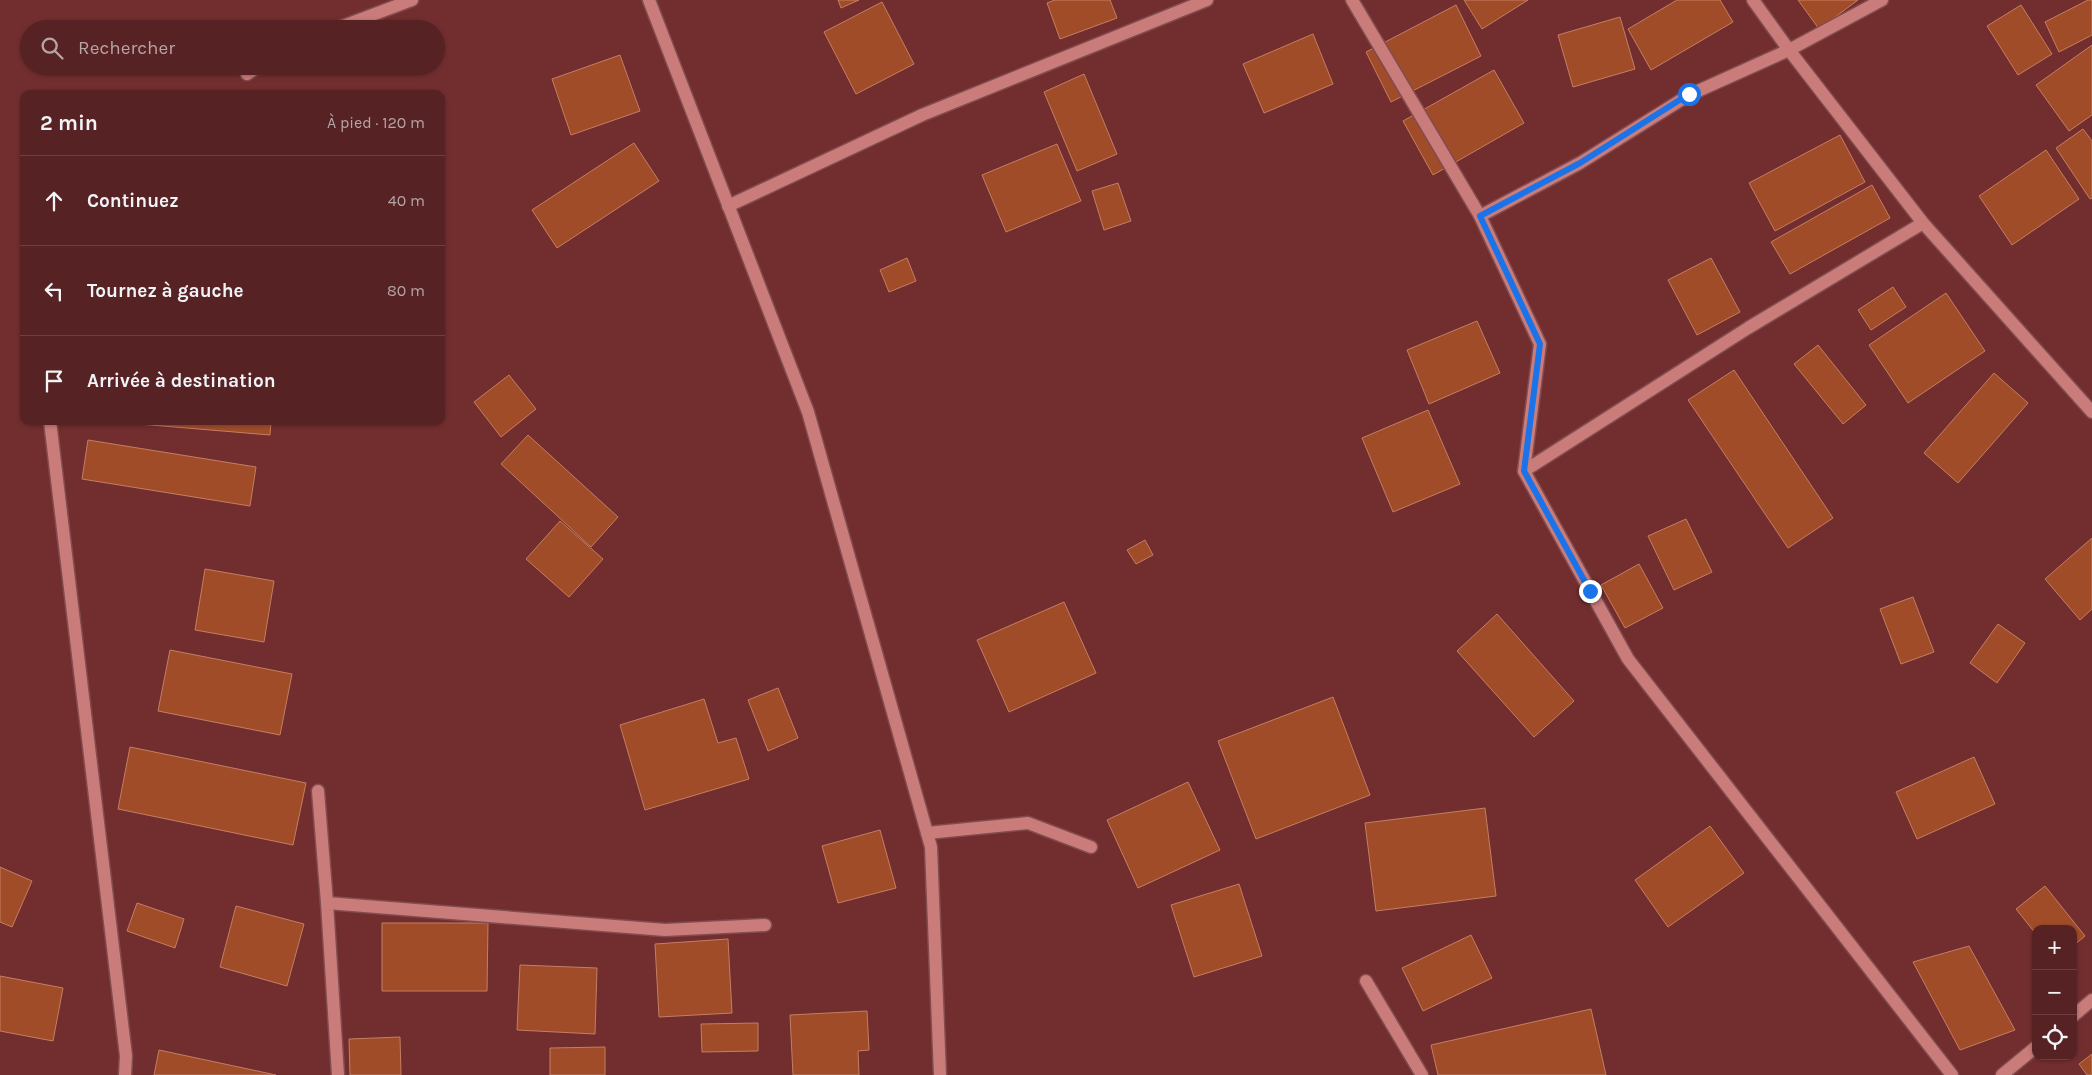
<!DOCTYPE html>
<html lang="fr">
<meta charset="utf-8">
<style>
:root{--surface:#562223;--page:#5f2f30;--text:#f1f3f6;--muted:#b6a4a6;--line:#6c3f41}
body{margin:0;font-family:Karla,sans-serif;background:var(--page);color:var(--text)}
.controls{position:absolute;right:15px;bottom:15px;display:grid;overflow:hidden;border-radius:10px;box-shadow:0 1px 4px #0004}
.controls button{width:45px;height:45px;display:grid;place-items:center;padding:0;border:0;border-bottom:1px solid var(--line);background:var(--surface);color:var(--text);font:25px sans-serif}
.stop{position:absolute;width:15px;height:15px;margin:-11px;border:4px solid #1a73e8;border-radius:50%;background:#fff}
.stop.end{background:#1a73e8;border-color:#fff;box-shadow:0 1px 5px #0008}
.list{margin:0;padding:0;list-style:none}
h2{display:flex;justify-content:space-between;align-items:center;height:65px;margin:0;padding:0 20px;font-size:21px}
h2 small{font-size:16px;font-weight:400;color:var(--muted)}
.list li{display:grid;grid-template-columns:32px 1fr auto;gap:15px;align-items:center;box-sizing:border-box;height:90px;padding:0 20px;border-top:1px solid var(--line)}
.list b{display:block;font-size:19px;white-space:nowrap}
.list em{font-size:16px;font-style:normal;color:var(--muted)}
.icon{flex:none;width:28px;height:28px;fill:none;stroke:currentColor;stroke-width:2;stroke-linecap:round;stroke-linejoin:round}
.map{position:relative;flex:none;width:2092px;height:1075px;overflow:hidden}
.search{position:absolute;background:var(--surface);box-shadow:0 1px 4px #0004;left:20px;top:20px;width:425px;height:55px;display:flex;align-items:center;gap:12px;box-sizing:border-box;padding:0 18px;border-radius:28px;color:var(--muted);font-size:19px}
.panel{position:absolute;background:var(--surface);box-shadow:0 1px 4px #0004;left:20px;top:90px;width:425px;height:335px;border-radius:10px}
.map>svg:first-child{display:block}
</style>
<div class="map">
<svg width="2092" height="1075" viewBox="0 0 2092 1075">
<rect width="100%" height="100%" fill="#722e2f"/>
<g fill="#a04c29" stroke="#c57e63">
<polygon points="838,0 859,0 841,8"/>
<polygon points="1055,0 1110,0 1117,18 1060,39 1047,3"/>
<polygon points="1464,0 1528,0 1482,29"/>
<polygon points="1677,0 1720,0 1733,22 1651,70 1628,29"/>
<polygon points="1798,0 1858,0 1819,29"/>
<polygon points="2088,0 2092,0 2092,35 2059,52 2045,22"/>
<polygon points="882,2 914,64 856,94 824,32"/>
<polygon points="1456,5 1481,56 1391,102 1366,52"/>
<polygon points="2021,5 2052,54 2018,75 1987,26"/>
<polygon points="1620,17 1635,69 1573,87 1558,35"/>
<polygon points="1313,34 1333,84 1264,113 1243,64"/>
<polygon points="2092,45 2092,115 2069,131 2036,85"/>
<polygon points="620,55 640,111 571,135 552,79"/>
<polygon points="1494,70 1524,123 1433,175 1403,121"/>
<polygon points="1084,74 1117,154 1077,171 1044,92"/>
<polygon points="2083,129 2092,141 2092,198 2090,199 2056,148"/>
<polygon points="1840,135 1865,182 1775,231 1749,183"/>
<polygon points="634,143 659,181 557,248 532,210"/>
<polygon points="1057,144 1081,201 1006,232 982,175"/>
<polygon points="2046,150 2079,199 2012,245 1979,196"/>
<polygon points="1118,183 1131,221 1104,230 1092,191"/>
<polygon points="1872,185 1890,218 1790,274 1771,242"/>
<polygon points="907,258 916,281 889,292 880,270"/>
<polygon points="1711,258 1740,312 1697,335 1668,280"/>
<polygon points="1893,287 1906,307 1871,330 1858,310"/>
<polygon points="1946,293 1985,351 1908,403 1869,345"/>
<polygon points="1477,321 1500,373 1429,404 1407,350"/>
<polygon points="1818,345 1866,405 1843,424 1794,364"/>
<polygon points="1734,370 1833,518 1788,548 1688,400"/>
<polygon points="1994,373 2028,403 1958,483 1924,453"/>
<polygon points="509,375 536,409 501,437 474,402"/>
<polygon points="1428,410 1460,484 1393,512 1362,438"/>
<polygon points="103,421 271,421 270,435"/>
<polygon points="528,435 618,517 591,547 501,464"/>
<polygon points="88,440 256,467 250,506 82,479"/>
<polygon points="1686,519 1712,572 1674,590 1648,536"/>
<polygon points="560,521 603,559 569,597 526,559"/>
<polygon points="2092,538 2092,609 2080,620 2045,579"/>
<polygon points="1145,540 1153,555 1136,564 1127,550"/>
<polygon points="1639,564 1663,608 1625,628 1601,585"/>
<polygon points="205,569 274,581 264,642 195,630"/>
<polygon points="1913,597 1934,652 1901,664 1880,609"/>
<polygon points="1064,602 1096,673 1009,712 977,640"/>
<polygon points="1497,614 1574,701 1534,737 1457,651"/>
<polygon points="1998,624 2025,643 1997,683 1970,663"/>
<polygon points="170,650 292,674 280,735 158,711"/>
<polygon points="778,688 798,738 768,751 748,700"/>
<polygon points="1333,697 1370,795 1256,839 1218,741"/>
<polygon points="704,699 718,743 736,738 749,779 645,810 620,725"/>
<polygon points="130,747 306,783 293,845 118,809"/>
<polygon points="1974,757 1995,804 1917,839 1896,792"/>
<polygon points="1188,782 1220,850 1138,888 1107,820"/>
<polygon points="1485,808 1496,896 1376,911 1365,823"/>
<polygon points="1710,826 1744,873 1668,927 1635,880"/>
<polygon points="880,830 896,888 838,903 822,846"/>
<polygon points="0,867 32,881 12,927 0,922"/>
<polygon points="1239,884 1262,956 1194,977 1171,905"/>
<polygon points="2045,886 2085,936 2073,946 2073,929 2036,929 2036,934 2016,909"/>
<polygon points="137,903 184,919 175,948 127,931"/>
<polygon points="236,906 304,924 287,986 220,967"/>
<polygon points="382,923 488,923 487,991 382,991"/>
<polygon points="1471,935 1492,978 1423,1011 1402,968"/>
<polygon points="728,939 732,1013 659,1017 655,944"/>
<polygon points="1969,946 2015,1030 1960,1050 1913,962"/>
<polygon points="520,965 597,968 595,1034 517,1030"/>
<polygon points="0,976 63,988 53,1041 0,1031"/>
<polygon points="1591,1009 1606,1075 1438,1075 1431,1045"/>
<polygon points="867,1011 869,1050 858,1051 859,1075 793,1075 790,1015"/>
<polygon points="758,1023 758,1051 702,1052 701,1024"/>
<polygon points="400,1037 401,1075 350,1075 349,1039"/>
<polygon points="605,1047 605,1075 550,1075 550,1048"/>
<polygon points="159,1050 276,1075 154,1075"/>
<polygon points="2092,1054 2092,1075 2087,1075 2079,1064"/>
</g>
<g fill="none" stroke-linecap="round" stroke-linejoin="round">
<defs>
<g id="minor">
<polyline points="649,0 808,412 931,847 940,1075"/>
<polyline points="1352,0 1480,216 1540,344 1524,471 1628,659 1952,1075"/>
<polyline points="1753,0 1789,50 1923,223 2092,412"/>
<polyline points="335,29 412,0"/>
<polyline points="247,74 259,66"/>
<polyline points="728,206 922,115 1207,0"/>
<polyline points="1480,216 1580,163 1689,95 1789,50 1882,0"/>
<polyline points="50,421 126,1056 125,1075"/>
<polyline points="1524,471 1748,328 1923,223"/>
<polyline points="318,791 327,903 338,1075"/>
<polyline points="927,833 1028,823 1091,847"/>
<polyline points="327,903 665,930 765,925"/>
<polyline points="1366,981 1422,1075"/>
<polyline points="2073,1016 2092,1000"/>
<polyline points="2002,1075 2036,1047"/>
</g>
</defs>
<use href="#minor" stroke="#824b4e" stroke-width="15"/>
<use href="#minor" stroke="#c97c7a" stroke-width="12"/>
</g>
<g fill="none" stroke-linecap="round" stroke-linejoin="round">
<polyline stroke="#1a73e8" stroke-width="6" points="1590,591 1524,471 1540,344 1480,216 1580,163 1689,94"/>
</g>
</svg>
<div class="controls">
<button>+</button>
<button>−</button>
<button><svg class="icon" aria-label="locate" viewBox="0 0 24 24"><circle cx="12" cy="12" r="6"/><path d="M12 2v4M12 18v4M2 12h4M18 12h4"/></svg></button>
</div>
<div class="stop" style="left:1689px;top:94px"></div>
<div class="stop end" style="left:1590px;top:591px"></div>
<div class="search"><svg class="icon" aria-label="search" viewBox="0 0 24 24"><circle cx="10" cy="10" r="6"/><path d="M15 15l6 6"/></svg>Rechercher</div>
<section class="panel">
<h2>2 min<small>À pied · 120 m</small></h2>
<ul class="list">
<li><svg class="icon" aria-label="ahead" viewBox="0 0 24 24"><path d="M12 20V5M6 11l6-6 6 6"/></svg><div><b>Continuez</b></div><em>40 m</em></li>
<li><svg class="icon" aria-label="left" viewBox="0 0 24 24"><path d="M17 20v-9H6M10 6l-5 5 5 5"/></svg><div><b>Tournez à gauche</b></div><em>80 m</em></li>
<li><svg class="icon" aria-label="arrive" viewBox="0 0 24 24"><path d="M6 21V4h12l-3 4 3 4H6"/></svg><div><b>Arrivée à destination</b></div></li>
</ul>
</section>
</div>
